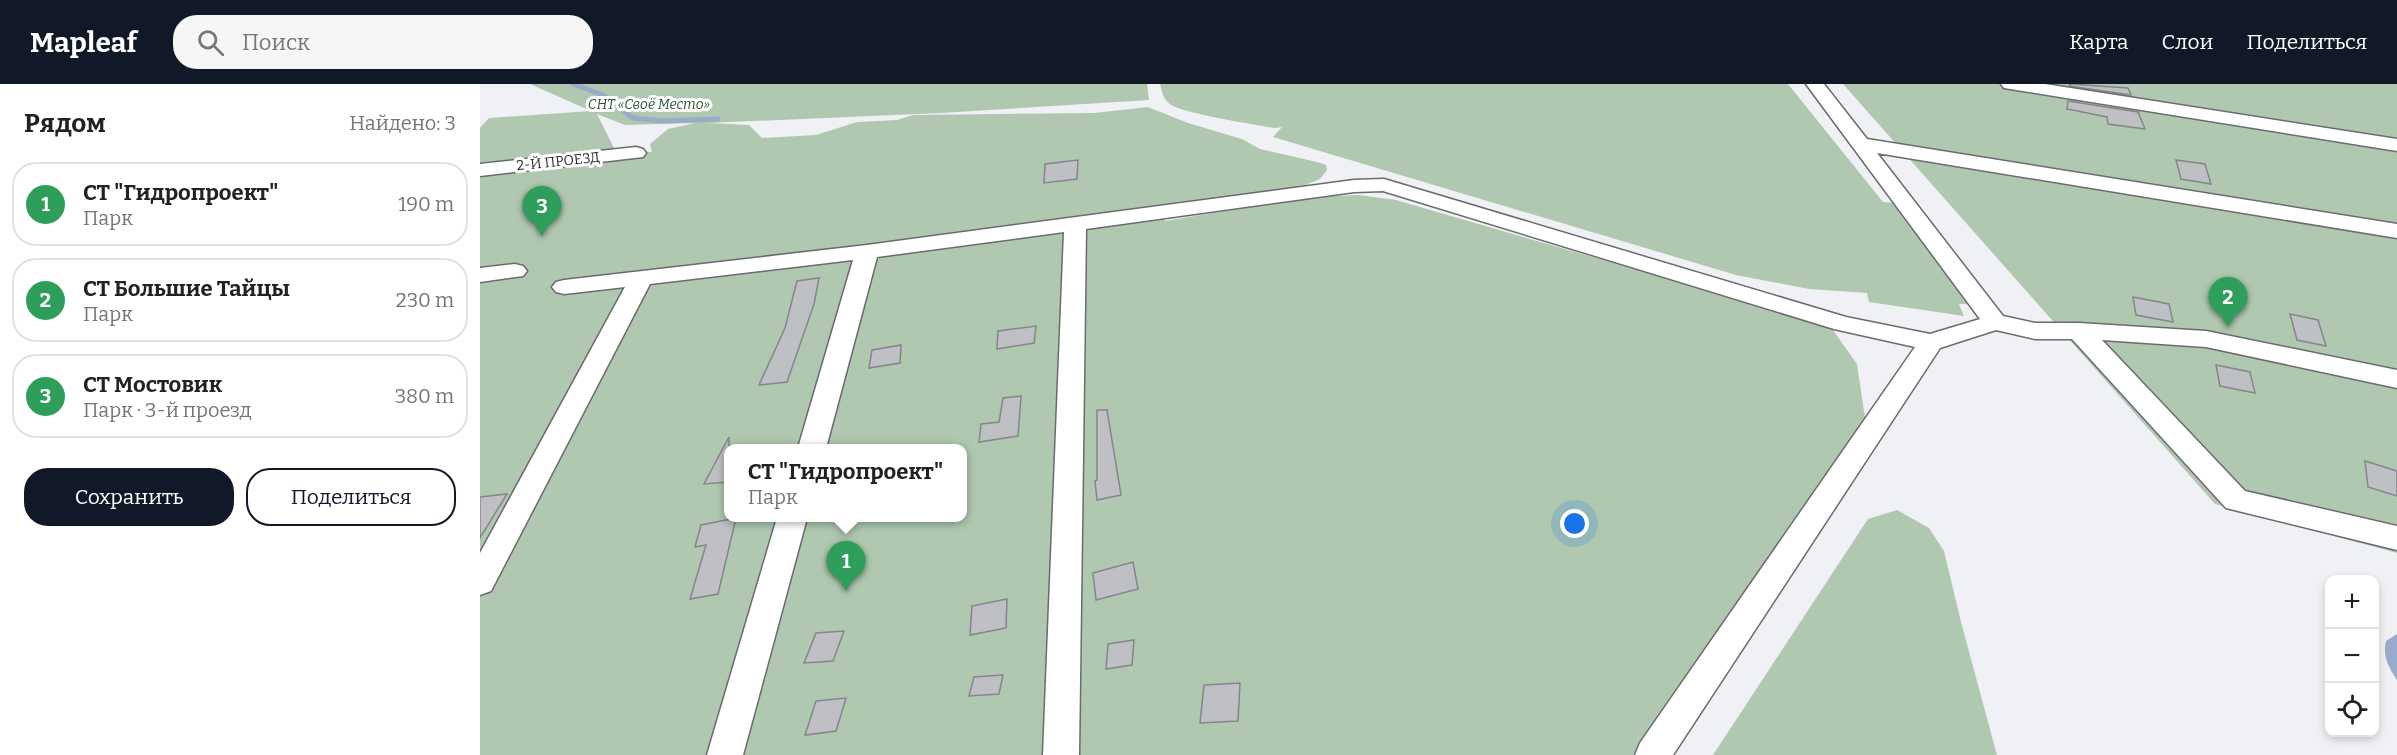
<!DOCTYPE html>
<html lang="ru">
<meta charset="utf-8">
<style>
:root{--surface:#fff;--page:#f6f6f6;--text:#222;--muted:#767676;--line:#e0e0e0;--accent:#111827}
body{margin:0;font-family:Bitter,serif;background:var(--page);color:var(--text)}
.controls{position:absolute;right:18px;bottom:18px;display:grid;overflow:hidden;border-radius:12px;box-shadow:0 3px 9px #0003}
.controls button{width:54px;height:54px;display:grid;place-items:center;padding:0;border:0;border-bottom:2px solid var(--line);background:var(--surface);color:var(--text);font:30px sans-serif}
.you{position:absolute;left:1095px;top:440px;width:21px;height:21px;margin:-15px;border:4px solid #fff;border-radius:50%;background:#1a73e8;box-shadow:0 0 0 9px #1a73e833}
.badge{display:grid;place-items:center;width:39px;height:39px;border-radius:50%;background:var(--accent);color:#fff;font-size:20px;font-weight:700}
.pin{position:absolute;translate:-50% -50px;filter:drop-shadow(0 2px 3px #0008)}
.pin::after{content:'';position:absolute;top:32px;width:21px;height:18px;background:inherit;clip-path:polygon(0 0,100% 0,50% 100%)}
.popup{position:absolute;left:244px;top:360px;width:243px;height:78px;box-sizing:border-box;display:grid;place-content:center;border-radius:12px;background:var(--surface);filter:drop-shadow(0 2px 4px #0005);font-size:20px;white-space:nowrap;color:var(--muted)}
.popup b{font-size:22px;color:var(--text)}
.popup::after{content:'';position:absolute;left:50%;top:100%;margin-left:-12px;border:12px solid transparent;border-top-color:var(--surface)}
.list{margin:0;padding:0;list-style:none}
h2{display:flex;justify-content:space-between;align-items:center;height:78px;margin:0;padding:0 24px;font-size:26px}
h2 small{font-size:20px;font-weight:400;color:var(--muted)}
.list li{display:grid;grid-template-columns:39px 1fr auto;gap:18px;align-items:center;box-sizing:border-box;height:84px;margin:0 12px 12px;padding:0 12px;border:2px solid var(--line);border-radius:24px}
.list b{display:block;font-size:22px;white-space:nowrap}
.list p{margin:0;font-size:20px;white-space:nowrap;color:var(--muted)}
.list em{font-size:20px;font-style:normal;color:var(--muted)}
.actions{display:flex;gap:12px;padding:18px 24px}
.actions a{flex:1;padding:14px 0;border:2px solid var(--accent);border-radius:24px;text-align:center;font-size:21px;color:var(--accent)}
.actions .main{background:var(--accent);color:#fff}
.icon{flex:none;width:33px;height:33px;fill:none;stroke:currentColor;stroke-width:2;stroke-linecap:round;stroke-linejoin:round}
.map{position:relative;flex:none;width:1917px;height:671px;overflow:hidden}
header{display:flex;align-items:center;gap:36px;box-sizing:border-box;height:84px;padding:0 30px;background:var(--accent);color:#fff}
header strong{font-size:28px}
nav{display:flex;gap:33px;margin-inline-start:auto;font-size:21px}
.search{width:420px;height:54px;background:var(--page);display:flex;align-items:center;gap:15px;box-sizing:border-box;padding:0 21px;border-radius:24px;color:var(--muted);font-size:22px}
main{display:flex}
aside{flex:1;background:var(--surface)}
.map>svg:first-child{display:block}
</style>
<header>
<strong>Mapleaf</strong>
<div class="search"><svg class="icon" aria-label="search" viewBox="0 0 24 24"><circle cx="10" cy="10" r="6"/><path d="M15 15l6 6"/></svg>Поиск</div>
<nav><a>Карта</a><a>Слои</a><a>Поделиться</a></nav>
</header>
<main>
<aside>
<h2>Рядом<small>Найдено: 3</small></h2>
<ul class="list">
<li><span class="badge" style="background:#2e9e5b">1</span><div><b>СТ &quot;Гидропроект&quot;</b><p>Парк</p></div><em>190 m</em></li>
<li><span class="badge" style="background:#2e9e5b">2</span><div><b>СТ Большие Тайцы</b><p>Парк</p></div><em>230 m</em></li>
<li><span class="badge" style="background:#2e9e5b">3</span><div><b>СТ Мостовик</b><p>Парк · 3-й проезд</p></div><em>380 m</em></li>
</ul>
<div class="actions"><a class="main">Сохранить</a><a>Поделиться</a></div>
</aside>
<div class="map">
<svg width="1917" height="671" viewBox="0 0 1917 671">
<rect width="100%" height="100%" fill="#eff1f4"/>
<g fill="#b0c8b0" fill-rule="evenodd">
<path d="M50 0H667L669 16 461 29 228 39 269 41 282 54 336 51 377 38 417 36 433 31 614 29 668 23 708 39 762 55 780 65 837 78 846 81 847 86 840 95 820 103 676 122 685 137 829 113 878 111 916 116 1350 242 1377 280 1385 334 1160 671H0V44L9 34 111 27ZM117 30 145 41 215 39 188 45 170 60 172 68 135 66ZM249 364H483V434H249Z"/>
<path d="M680 0H1308L1403 118 1417 119 1498 220H1479L1484 232 1389 218 1387 209 1329 205 1256 191 793 53 802 43 795 44C777 41 700 29 690 20 683 15 682 8 680 0Z"/>
<polygon points="1363,0 1917,0 1917,469 1735,420"/>
<polygon points="1417,426 1449,444 1464,467 1482,542 1517,671 1233,671 1388,435"/>
</g>
<path fill="#99abca" d="M1917 550V596C1909 584 1902 572 1906 557Z"/>
<g fill="none" stroke-linecap="round" stroke-linejoin="round">
<polyline stroke="#99abca" stroke-width="5" points="93,0 123,11 153,34 183,37 238,35"/>
</g>
<g fill="#bec0c3" stroke="#858689" stroke-width="1.5">
<polygon points="1590,0 1648,4 1651,11 1589,2"/>
<polygon points="1588,17 1658,28 1665,45 1628,40 1627,33 1587,25"/>
<polygon points="598,76 597,95 564,99 565,80"/>
<polygon points="1696,76 1725,80 1731,100 1701,95"/>
<polygon points="339,194 334,220 307,298 279,301 305,244 317,197"/>
<polygon points="1653,213 1689,220 1693,238 1656,231"/>
<polygon points="1810,230 1838,236 1846,262 1817,256"/>
<polygon points="556,242 554,259 517,265 518,247"/>
<polygon points="421,261 420,279 389,284 392,266"/>
<polygon points="1736,281 1770,288 1775,309 1740,302"/>
<polygon points="541,312 538,352 499,358 501,340 519,338 523,314"/>
<polygon points="617,326 627,326 641,411 617,416 615,397 617,396"/>
<polygon points="249,353 249,398 224,400"/>
<polygon points="1885,377 1917,387 1917,412 1888,403"/>
<polygon points="27,410 0,454 0,413"/>
<polygon points="256,434 238,510 210,515 226,461 215,463 221,441"/>
<polygon points="653,478 658,505 616,516 613,489"/>
<polygon points="527,515 526,544 490,551 492,522"/>
<polygon points="364,547 353,577 324,579 336,549"/>
<polygon points="654,556 652,581 626,585 628,560"/>
<polygon points="523,591 519,610 489,612 494,593"/>
<polygon points="760,599 758,637 720,639 724,601"/>
<polygon points="366,614 356,647 325,651 336,617"/>
</g>
<g fill="none" stroke-linecap="round" stroke-linejoin="round">
<defs>
<g id="street">
<polygon points="1326,0 1344,0 1387,55 1917,140 1917,154 1397,69 1523,232 1555,239 1599,239 1726,247 1917,286 1917,304 1726,263 1622,256 1765,407 1917,442 1917,466 1746,424 1592,255 1555,255 1516,246 1460,264 1193,671 1155,671 1160,659 1435,263 1354,245 903,107 874,108 606,145 599,671 563,671 584,148 397,173 346,364 318,364 373,176 170,200 11,507 0,511 0,469 145,203 84,210 76,208 72,203 76,198 84,196 387,161 874,96 904,95 1366,233 1450,250 1500,235"/>
<polygon points="1521,0 1565,0 1917,55 1917,67 1530,5 1524,4"/>
<polygon points="156,63 163,65 166,69 163,73 0,92 0,80"/>
<polygon points="35,180 43,182 47,187 43,192 0,198 0,184"/>
<polygon points="297,434 327,434 263,671 227,671"/>
</g>
</defs>
<use href="#street" stroke="#6a6b6e" stroke-width="3"/>
<use href="#street" fill="#fff" fill-rule="evenodd"/>
</g>
<g text-anchor="middle" stroke-width="6" stroke-linejoin="round" paint-order="stroke">
<g font-size="14" font-style="italic" fill="#2c552e" stroke="#fff">
<text x="169" y="25">СНТ «Своё Место»</text>
</g>
<g font-size="14" fill="#2d2d2e" stroke="#fff">
<text transform="translate(78 77) rotate(-6)" y="5">2-Й ПРОЕЗД</text>
</g>
</g>
</svg>
<div class="controls">
<button>+</button>
<button>−</button>
<button><svg class="icon" aria-label="locate" viewBox="0 0 24 24"><circle cx="12" cy="12" r="6"/><path d="M12 2v4M12 18v4M2 12h4M18 12h4"/></svg></button>
</div>
<div class="you"></div>
<div class="pin badge" style="left:366px;top:507px;background:#2e9e5b">1</div>
<div class="popup"><b>СТ &quot;Гидропроект&quot;</b>Парк</div>
<div class="pin badge" style="left:1748px;top:243px;background:#2e9e5b">2</div>
<div class="pin badge" style="left:62px;top:152px;background:#2e9e5b">3</div>
</div>
</main>
